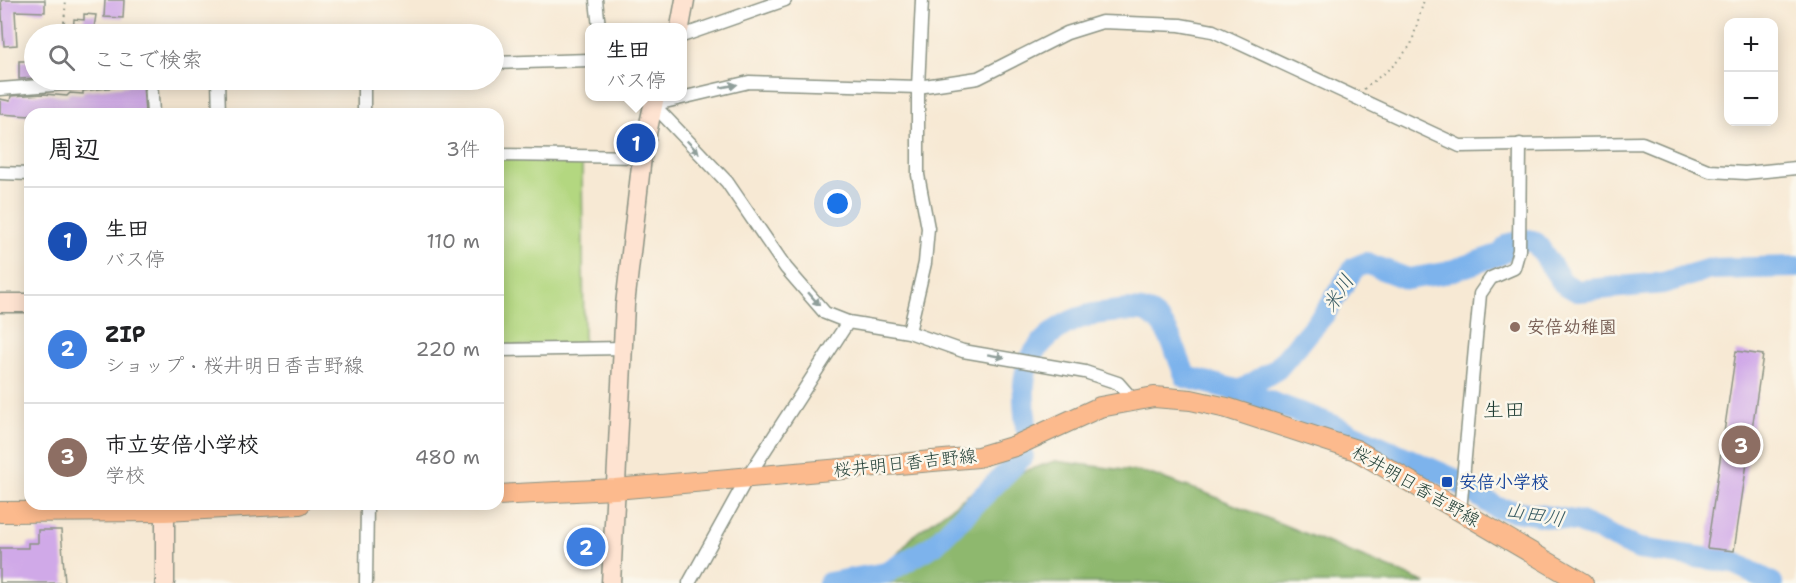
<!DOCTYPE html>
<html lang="ja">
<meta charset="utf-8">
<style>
:root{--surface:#fff;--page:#f6f6f6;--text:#202124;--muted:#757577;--line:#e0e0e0;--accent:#b45309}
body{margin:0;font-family:"Shantell Sans","Klee One",sans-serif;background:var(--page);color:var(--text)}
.controls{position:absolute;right:18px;top:18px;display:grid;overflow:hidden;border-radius:12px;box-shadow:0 3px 15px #0003}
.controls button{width:54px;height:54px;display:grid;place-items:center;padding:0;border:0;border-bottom:2px solid var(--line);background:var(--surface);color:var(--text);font:30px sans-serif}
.you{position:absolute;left:838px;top:204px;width:21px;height:21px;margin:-15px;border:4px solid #fff;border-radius:50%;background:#1a73e8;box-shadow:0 0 0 9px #1a73e833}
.badge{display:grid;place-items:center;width:39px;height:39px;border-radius:50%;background:var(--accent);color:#fff;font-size:20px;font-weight:700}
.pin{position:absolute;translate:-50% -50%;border:3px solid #fff;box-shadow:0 2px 6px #0006}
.popup{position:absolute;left:585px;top:23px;width:102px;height:78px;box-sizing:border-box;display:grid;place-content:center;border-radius:12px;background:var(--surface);filter:drop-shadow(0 2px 4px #0005);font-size:20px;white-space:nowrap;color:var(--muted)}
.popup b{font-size:22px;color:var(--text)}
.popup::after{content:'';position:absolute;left:50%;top:100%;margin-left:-12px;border:12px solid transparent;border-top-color:var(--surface)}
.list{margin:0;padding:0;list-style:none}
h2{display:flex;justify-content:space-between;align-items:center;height:78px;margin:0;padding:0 24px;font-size:26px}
h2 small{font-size:20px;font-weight:400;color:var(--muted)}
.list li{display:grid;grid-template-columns:39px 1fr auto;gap:18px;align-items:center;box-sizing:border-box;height:108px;padding:0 24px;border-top:2px solid var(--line)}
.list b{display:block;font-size:22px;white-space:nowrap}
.list p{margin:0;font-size:20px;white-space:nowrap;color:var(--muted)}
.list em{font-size:20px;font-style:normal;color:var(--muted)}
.icon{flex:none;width:33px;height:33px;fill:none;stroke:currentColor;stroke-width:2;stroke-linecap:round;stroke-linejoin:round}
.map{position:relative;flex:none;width:1796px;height:583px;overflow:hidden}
.search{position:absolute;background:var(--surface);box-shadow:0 3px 15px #0003;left:24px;top:24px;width:480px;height:66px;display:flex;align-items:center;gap:15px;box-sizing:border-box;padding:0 21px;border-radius:33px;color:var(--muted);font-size:22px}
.panel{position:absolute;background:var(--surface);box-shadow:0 3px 15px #0003;left:24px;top:108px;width:480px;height:402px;border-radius:18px}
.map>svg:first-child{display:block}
</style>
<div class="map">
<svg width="1796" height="583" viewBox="0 0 1796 583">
<rect width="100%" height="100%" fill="#fbf7ec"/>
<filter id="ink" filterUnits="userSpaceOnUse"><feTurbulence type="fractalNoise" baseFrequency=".0167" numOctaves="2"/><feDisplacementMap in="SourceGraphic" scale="12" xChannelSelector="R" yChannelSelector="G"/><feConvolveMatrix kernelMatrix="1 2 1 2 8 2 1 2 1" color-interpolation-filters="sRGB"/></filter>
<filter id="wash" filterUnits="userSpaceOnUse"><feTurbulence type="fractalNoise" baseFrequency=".008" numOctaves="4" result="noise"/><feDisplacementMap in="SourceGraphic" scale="24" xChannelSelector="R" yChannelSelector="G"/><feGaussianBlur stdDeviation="1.35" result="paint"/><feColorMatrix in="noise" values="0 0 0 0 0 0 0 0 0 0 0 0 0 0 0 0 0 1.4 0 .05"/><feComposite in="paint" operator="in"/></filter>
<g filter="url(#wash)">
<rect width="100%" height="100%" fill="#f7e9d4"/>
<polygon fill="#b3d780" stroke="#698a5a" stroke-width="1.5" points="498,158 582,160 584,345 498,346"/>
<polygon fill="#8eb86e" stroke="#567a51" stroke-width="1.5" points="1055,461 1147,473 1203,492 1426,583 872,583 915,534 982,485"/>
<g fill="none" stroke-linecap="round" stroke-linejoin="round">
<g stroke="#7db3ec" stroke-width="22">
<polyline points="1240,391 1277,369 1325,313 1354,268 1366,263 1408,279 1445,273 1501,254 1509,244 1528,240 1536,243 1563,283 1577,291 1663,283 1710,269 1796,267"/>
<path d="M1026 427C1025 413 1023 399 1024 385 1026 345 1063 318 1101 313 1114 312 1133 308 1146 312 1169 320 1177 358 1186 377L1240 391 1325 422 1452 478 1497 508 1580 522 1639 549 1733 562 1772 583"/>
<polyline points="829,583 886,573 934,545 1023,456"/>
</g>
</g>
<g id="blocks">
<g fill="#d0a9e8">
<polygon points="1,0 45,0 45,12 15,11 17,45 4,46"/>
<polygon points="105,0 124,0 123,18 104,17"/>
<polygon points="84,14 96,15 93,34 73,34 74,19 84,20"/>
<polygon points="19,61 34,61 34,78 19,79"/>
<polygon points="143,84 145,114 30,114 30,116 0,114 0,99 10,101 11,96 44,94 67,96 70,93 83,94 83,91"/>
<polygon points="1736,351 1763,355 1734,551 1707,548"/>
<polygon points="38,530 61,530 65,583 0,583 0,548 28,548 28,543 38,543"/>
</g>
</g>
</g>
<g filter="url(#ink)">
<use href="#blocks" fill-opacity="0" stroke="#8b9384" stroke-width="1.5"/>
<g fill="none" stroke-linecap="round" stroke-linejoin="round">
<defs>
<g id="street">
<polyline points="596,0 599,27"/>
<polyline points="682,36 785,0"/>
<polyline points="494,63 590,60"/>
<polyline points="151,80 153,114"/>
<polyline points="218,80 219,114"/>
<polyline points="364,80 364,114"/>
<polyline points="0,89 118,80"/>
<polyline points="650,101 727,182 786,268 825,313 848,322 909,332 963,351 1085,372 1118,383 1132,399"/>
<polyline points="652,105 749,82 918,87 978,78 1067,33 1102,22 1180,25 1213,31 1460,146 1642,143 1710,171 1745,173 1796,168"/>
<polyline points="498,155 642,157"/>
<polyline points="0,173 30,174"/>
<polyline points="909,332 925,263 928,228 918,175 918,87 922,0"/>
<polyline points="498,350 624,348"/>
<polyline points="1460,511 1480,294 1491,278 1514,268 1519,250 1520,144"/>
<polyline points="366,583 367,504"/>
<polyline points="689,583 747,478 848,322"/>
</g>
<g id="secondary">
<polyline points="680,27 685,0"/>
<polyline points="0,303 30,303"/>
<polyline points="165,511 165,583"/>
<polyline points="611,583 625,305 642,157 655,96"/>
</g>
<g id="primary">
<polyline points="498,495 615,489 978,457 1015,446 1100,407 1154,397 1191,400 1227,408 1356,450 1583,583"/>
<polyline points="0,512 165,511 300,504"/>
</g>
</defs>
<use href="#street" stroke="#8b9384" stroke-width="15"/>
<use href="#secondary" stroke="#8b9384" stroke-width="21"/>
<use href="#primary" stroke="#8b9384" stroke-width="22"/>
<g stroke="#8b9384" stroke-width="2" stroke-dasharray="1.5 4.5" stroke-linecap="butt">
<polyline points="63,34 66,0"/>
<polyline points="1364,89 1394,65 1411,45 1424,0"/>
</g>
<use href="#street" stroke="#fff" stroke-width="12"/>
<use href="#secondary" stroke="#fee3d1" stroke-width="18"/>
<use href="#primary" stroke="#fcba8d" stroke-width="20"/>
</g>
<defs><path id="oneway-solid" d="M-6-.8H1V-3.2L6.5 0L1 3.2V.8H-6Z" transform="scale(1.5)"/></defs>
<g fill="#8f9e9a">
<use href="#oneway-solid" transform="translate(729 86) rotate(-10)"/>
<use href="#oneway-solid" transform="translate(693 147) rotate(46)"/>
<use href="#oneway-solid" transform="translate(814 299) rotate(49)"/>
<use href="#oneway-solid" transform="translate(996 356) rotate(10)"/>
</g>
</g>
<circle fill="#8d6e63" stroke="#fbf7ec" stroke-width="2" cx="1515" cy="327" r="6"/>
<rect fill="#1a4fb4" stroke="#fbf7ec" stroke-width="2" x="1441" y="476" width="12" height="12" rx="3"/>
<g text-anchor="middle" stroke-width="5" stroke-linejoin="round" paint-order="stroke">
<g font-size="18" font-weight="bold" fill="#785e54" stroke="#fbf7ec" text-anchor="start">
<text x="1527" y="333">安倍幼稚園</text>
</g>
<g font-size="18" fill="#1f3d34" stroke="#fbf7ec">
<text transform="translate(905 463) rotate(-6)" y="6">桜井明日香吉野線</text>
<text transform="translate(1416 486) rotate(30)" y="6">桜井明日香吉野線</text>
</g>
<g font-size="18" font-weight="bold" fill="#164399" stroke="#fbf7ec" text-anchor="start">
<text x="1459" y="488">安倍小学校</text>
</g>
<g font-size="20" font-style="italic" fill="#365a62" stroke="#fbf7ec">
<text transform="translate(1338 293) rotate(-57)" y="7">米川</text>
<text transform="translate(1535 514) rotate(10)" y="7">山田川</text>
</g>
<g font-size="21" fill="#1f3d34" stroke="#fbf7ec">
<text x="1504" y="417">生田</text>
</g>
</g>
</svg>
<div class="controls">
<button>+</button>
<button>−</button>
</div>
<div class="you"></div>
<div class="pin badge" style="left:636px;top:143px;background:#1a4fb4">1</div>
<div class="popup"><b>生田</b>バス停</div>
<div class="pin badge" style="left:586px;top:547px;background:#3f7fe0">2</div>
<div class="pin badge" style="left:1741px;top:445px;background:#8d6e63">3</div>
<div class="search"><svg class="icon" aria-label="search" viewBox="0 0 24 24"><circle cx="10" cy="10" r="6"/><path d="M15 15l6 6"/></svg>ここで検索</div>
<section class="panel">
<h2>周辺<small>3件</small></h2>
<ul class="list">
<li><span class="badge" style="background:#1a4fb4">1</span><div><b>生田</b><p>バス停</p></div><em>110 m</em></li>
<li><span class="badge" style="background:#3f7fe0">2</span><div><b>ZIP</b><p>ショップ · 桜井明日香吉野線</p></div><em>220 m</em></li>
<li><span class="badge" style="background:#8d6e63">3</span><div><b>市立安倍小学校</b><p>学校</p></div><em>480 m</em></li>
</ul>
</section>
</div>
